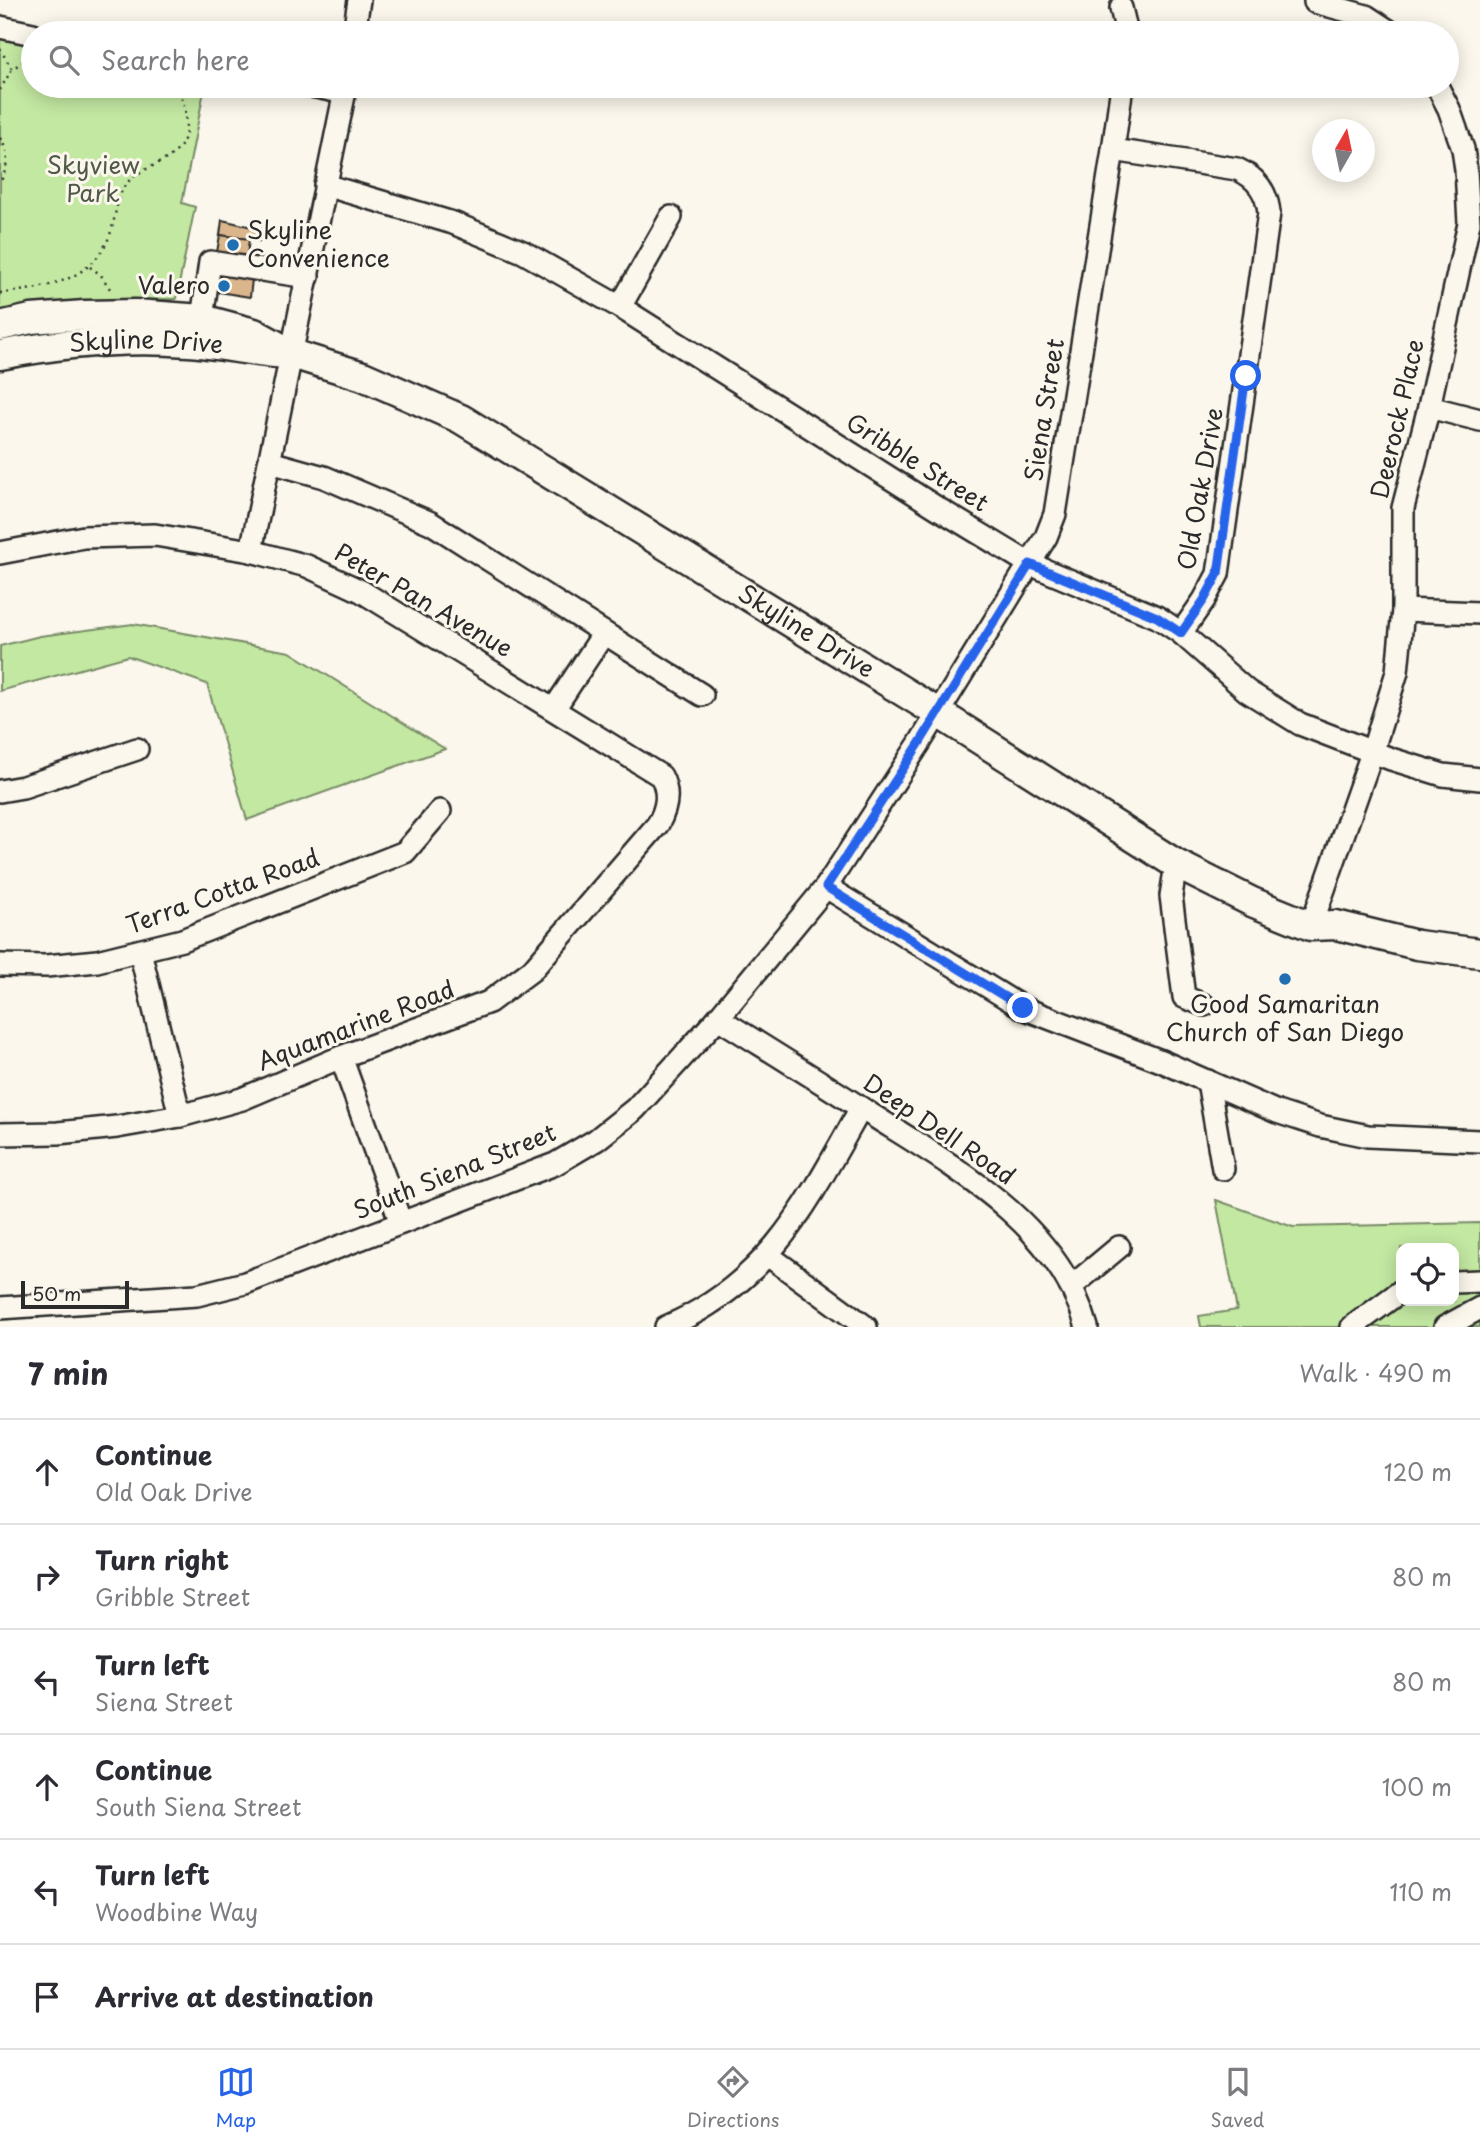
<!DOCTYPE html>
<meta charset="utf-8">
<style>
:root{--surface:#fff;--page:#f2f2f3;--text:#2b2b33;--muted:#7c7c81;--line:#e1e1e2;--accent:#2563eb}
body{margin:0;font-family:"Playpen Sans",sans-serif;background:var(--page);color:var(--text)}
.controls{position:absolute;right:21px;bottom:21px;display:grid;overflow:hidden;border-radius:14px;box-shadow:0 4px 18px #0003}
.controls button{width:63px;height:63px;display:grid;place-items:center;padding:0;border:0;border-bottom:2px solid var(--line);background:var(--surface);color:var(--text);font:35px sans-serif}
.compass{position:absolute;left:1312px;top:119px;width:63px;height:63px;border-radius:50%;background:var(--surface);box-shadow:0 4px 18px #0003;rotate:9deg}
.scale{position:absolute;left:21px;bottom:18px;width:108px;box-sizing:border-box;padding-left:7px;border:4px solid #2b2b2b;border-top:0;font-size:19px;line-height:24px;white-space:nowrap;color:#2b2b2b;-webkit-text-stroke:5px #fbf7ec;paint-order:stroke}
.stop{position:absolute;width:21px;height:21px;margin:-16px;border:5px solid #2563eb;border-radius:50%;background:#fff}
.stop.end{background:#2563eb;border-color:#fff;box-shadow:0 2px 7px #0008}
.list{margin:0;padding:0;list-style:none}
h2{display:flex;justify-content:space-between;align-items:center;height:91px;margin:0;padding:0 28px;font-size:30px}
h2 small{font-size:23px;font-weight:400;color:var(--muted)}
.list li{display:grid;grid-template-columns:46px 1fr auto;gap:21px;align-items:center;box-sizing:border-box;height:105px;padding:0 28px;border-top:2px solid var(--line)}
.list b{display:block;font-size:26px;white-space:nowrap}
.list p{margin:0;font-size:23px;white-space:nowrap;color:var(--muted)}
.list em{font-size:23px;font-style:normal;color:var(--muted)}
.icon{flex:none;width:38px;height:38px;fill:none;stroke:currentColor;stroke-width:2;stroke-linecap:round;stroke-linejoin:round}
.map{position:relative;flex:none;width:1480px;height:1327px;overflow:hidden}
.search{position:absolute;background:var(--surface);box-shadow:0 4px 18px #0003;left:21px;right:21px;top:21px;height:77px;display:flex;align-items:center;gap:18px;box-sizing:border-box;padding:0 24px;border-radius:38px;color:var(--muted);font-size:26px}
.sheet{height:721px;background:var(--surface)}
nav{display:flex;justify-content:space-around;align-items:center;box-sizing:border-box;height:98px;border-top:2px solid var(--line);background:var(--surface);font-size:19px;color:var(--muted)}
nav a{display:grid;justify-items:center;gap:4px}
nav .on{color:var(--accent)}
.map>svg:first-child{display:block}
</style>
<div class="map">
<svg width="1480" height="1327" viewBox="0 0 1480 1327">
<rect width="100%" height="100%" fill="#fbf7ec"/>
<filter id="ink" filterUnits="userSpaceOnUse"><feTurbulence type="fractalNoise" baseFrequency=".0143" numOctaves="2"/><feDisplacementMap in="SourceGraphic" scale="14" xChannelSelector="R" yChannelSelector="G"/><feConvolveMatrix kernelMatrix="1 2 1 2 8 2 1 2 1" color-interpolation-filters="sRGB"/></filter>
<g filter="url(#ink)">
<g fill="#c3e8a2" stroke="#778a66" stroke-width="2" fill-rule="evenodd">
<polygon points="0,34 33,40 33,86 205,86 182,203 195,207 176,299 102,301 0,314"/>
<polygon points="133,624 290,652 445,749 247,820 207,684 128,656 0,691 0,646 40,636"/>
<path d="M1216 1200 1293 1227 1480 1223V1327H1201L1199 1316 1237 1310ZM1401 1248H1454V1301H1401Z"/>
</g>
<g fill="#dbb68c" stroke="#2b2b2b" stroke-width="2">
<polygon points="222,220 261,229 259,241 220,235"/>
<polygon points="220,235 249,239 247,256 217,252"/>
<polygon points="202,272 252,279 250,297 200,289"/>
</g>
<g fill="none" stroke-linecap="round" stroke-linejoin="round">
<defs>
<g id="minor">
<polyline points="1315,2 1366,16 1392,33"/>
<polyline points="1121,8 1127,33"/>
<polyline points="0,27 33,34"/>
<polyline points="354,33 359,0"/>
<polyline points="311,86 345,93"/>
<path d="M1113 150 1237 169C1257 178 1267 192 1269 213L1218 574 1204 600 1181 633"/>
<polyline points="325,185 453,223 523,252 620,307 939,509 1030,564 1157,617 1181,633 1247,691 1300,724 1391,759 1443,775 1480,779"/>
<polyline points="620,307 671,217"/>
<polyline points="202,319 210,262 308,277"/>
<polyline points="1429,407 1480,420"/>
<polyline points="270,462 324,477 431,523 702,695"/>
<polyline points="251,551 346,86"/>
<path d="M0 553 84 537 155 535 251 551 307 566 361 591 661 776C670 793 667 808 658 824L532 970 489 1002 341 1057 242 1099 180 1116 117 1127 58 1133 0 1134"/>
<polyline points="1403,610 1480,613"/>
<polyline points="554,709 604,633"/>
<polyline points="0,791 23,787 137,749"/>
<polyline points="1176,864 1171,896 1184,997 1204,1005"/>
<polyline points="826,887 1023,1008 1161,1061 1277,1112 1320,1126 1368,1136 1480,1141"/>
<polyline points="1311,926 1372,753 1397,672 1403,610 1403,508 1429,407 1469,223 1466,170 1463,149 1449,109 1437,86"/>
<polyline points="140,951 180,1116"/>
<polyline points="0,965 46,966 97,961 182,940 405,852 440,811"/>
<path d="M718 1018C769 1050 821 1082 872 1115 956 1168 1058 1224 1087 1327"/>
<polyline points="341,1057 401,1223"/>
<polyline points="1208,1081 1223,1169"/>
<polyline points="769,1256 866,1327"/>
<polyline points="1454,1282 1480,1281"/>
<polyline points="1071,1287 1119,1247"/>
<polyline points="0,1308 197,1295 245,1283 555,1164 596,1140 635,1109 718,1018 826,887 919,744 1046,537 1055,514 1113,150 1122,86"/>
<path d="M666 1327C770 1283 809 1200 861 1108"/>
<polyline points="1352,1327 1401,1291"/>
<polyline points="1445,1327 1480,1308"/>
</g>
<g id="major">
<path id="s1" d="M0 326 31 319 85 315 135 314 202 319 254 333 292 354 363 376 461 419 938 713 1176 864 1252 902 1311 926 1336 925 1417 945 1480 953"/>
<path id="s2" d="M0 355C62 343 125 337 189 342 221 344 252 352 286 354"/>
</g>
</defs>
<use href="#minor" stroke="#2b2b2b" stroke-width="26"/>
<use href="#major" stroke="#2b2b2b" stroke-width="33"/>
<g stroke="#2b2b2b" stroke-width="2.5" stroke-dasharray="2 5" stroke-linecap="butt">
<polyline points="0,49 12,69 27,59 33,59"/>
<polyline points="119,86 129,86"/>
<polyline points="164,86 180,96 190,86"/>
<polyline points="0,90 12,69"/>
<path d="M0 138C10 153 8 167 0 183"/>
<polyline points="90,267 101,275 112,292"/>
<path d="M0 293C46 289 98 280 112 228 116 214 117 194 127 183 145 162 186 163 186 127 186 116 186 106 180 96"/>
</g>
<use href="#minor" stroke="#fbf7ec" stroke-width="21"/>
<use href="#major" stroke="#fbf7ec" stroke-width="28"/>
</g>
</g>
<g fill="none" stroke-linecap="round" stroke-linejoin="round" filter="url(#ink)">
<polyline stroke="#2563eb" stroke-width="9" points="1023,1008 826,887 919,744 1030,564 1157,617 1181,633 1204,600 1218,574 1246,376"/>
</g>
<g fill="#1f6fb2" stroke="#fbf7ec" stroke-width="2.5">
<circle cx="233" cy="245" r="7"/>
<circle cx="224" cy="286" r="7"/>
<circle cx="1285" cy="979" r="7"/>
</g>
<g text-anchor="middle" stroke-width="6" stroke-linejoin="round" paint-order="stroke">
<g font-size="24" fill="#515a49" stroke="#fbf7ec">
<text x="93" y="174">Skyview<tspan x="93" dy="28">Park</tspan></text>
</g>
<g font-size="24" fill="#2b2b2b" stroke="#fbf7ec" text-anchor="start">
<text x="247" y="239">Skyline<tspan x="247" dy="28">Convenience</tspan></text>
<text x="210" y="294" text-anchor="end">Valero</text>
<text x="1285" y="1013" text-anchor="middle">Good Samaritan<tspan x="1285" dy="28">Church of San Diego</tspan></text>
</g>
<g font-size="24" fill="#2b2b2b" stroke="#fbf7ec">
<text dy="8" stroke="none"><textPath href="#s2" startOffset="147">Skyline Drive</textPath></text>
<text transform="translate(1045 410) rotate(-81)" y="8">Siena Street</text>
<text transform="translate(1398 419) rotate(-77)" y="8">Deerock Place</text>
<text transform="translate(917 463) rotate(32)" y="8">Gribble Street</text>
<text transform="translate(1201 489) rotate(-80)" y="8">Old Oak Drive</text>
<text transform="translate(423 601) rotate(30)" y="8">Peter Pan Avenue</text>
<text dy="8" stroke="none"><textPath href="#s1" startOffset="887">Skyline Drive</textPath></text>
<text transform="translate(223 892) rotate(-20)" y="8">Terra Cotta Road</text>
<text transform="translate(356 1026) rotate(-21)" y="8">Aquamarine Road</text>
<text transform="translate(939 1130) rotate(34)" y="8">Deep Dell Road</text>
<text transform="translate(455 1172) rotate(-22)" y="8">South Siena Street</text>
</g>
</g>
</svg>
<div class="controls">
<button><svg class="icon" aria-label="locate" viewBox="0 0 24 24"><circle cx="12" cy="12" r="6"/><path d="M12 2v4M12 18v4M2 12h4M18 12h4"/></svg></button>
</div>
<svg class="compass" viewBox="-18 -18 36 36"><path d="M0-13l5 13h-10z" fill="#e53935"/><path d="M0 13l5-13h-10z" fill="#7c7c81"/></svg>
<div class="scale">50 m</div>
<div class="stop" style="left:1246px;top:376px"></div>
<div class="stop end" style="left:1023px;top:1008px"></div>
<div class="search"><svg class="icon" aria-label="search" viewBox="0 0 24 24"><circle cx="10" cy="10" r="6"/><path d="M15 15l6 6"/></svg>Search here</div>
</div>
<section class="sheet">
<h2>7 min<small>Walk · 490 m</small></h2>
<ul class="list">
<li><svg class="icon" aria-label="ahead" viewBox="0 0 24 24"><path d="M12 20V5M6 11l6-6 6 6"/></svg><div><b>Continue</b><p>Old Oak Drive</p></div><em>120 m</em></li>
<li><svg class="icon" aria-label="right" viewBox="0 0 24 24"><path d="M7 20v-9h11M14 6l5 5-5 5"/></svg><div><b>Turn right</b><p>Gribble Street</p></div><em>80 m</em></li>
<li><svg class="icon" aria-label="left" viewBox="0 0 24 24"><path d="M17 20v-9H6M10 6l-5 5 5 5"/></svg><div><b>Turn left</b><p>Siena Street</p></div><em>80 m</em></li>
<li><svg class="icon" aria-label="ahead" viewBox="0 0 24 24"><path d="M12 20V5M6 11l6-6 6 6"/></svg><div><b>Continue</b><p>South Siena Street</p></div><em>100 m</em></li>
<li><svg class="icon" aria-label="left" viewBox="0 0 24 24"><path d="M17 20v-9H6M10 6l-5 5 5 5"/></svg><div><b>Turn left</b><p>Woodbine Way</p></div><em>110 m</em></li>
<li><svg class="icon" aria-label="arrive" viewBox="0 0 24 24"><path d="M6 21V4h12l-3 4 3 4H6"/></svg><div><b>Arrive at destination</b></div></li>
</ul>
</section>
<nav>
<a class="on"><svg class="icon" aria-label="map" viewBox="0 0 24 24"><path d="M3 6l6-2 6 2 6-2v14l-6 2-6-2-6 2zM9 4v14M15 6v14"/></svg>Map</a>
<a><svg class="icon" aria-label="directions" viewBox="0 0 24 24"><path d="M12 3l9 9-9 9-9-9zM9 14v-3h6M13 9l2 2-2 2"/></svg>Directions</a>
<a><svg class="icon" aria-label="saved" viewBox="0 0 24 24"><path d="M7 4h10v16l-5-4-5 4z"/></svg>Saved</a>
</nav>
